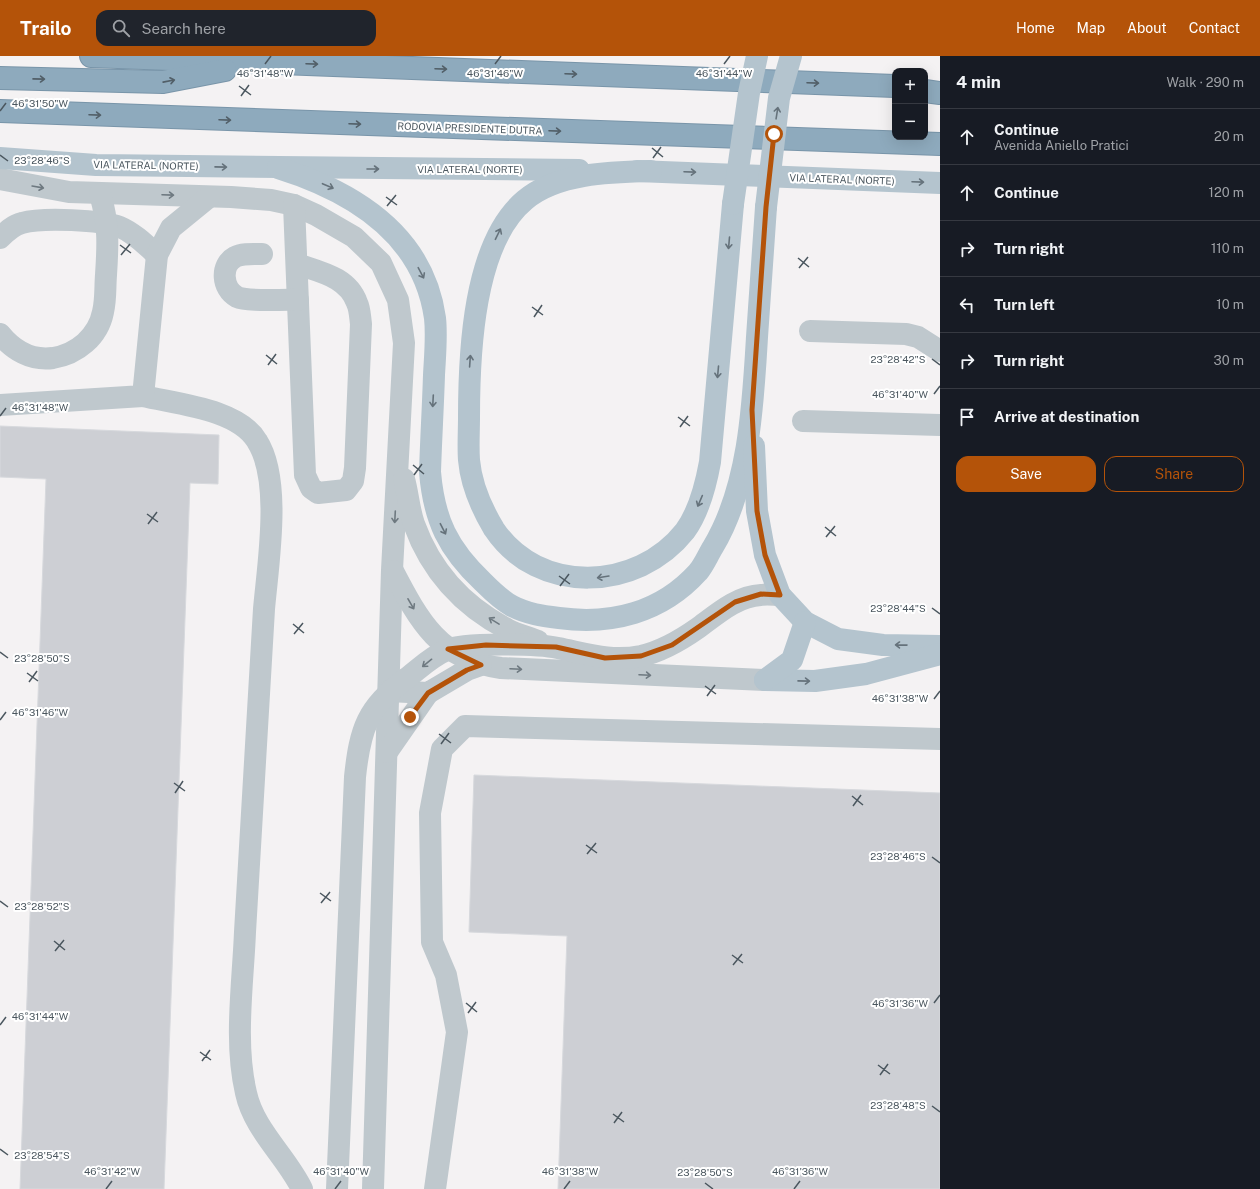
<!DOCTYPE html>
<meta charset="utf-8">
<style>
:root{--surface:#171b24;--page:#20242c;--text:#f1f3f6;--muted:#9ea1a6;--line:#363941;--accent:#b45309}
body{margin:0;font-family:"Public Sans",sans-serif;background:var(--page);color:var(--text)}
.controls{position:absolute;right:12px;top:12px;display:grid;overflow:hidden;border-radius:8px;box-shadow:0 4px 16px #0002}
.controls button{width:36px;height:36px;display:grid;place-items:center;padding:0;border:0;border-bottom:1px solid var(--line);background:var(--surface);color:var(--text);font:20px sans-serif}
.stop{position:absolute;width:12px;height:12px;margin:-9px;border:3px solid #b45309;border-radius:50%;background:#fff}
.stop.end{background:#b45309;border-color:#fff;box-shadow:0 1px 4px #0008}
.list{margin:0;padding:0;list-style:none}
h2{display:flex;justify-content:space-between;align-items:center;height:52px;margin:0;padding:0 16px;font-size:17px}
h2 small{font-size:13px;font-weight:400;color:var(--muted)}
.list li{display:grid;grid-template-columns:26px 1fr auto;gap:12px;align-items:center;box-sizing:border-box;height:56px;padding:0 16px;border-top:1px solid var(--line)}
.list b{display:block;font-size:15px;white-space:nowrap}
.list p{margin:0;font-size:13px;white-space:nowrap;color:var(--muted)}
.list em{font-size:13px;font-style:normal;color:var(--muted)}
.actions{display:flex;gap:8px;padding:12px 16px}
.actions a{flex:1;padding:9px 0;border:1px solid var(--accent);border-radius:12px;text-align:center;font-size:14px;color:var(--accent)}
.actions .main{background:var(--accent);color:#fff}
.icon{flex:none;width:22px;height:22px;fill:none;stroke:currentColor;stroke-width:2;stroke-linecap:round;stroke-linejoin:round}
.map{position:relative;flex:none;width:940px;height:1133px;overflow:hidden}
header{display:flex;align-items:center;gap:24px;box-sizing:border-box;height:56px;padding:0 20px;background:var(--accent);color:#fff}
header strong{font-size:19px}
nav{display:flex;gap:22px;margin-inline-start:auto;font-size:14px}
.search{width:280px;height:36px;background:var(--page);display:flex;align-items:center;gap:10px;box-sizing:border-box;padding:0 14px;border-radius:12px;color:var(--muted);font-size:15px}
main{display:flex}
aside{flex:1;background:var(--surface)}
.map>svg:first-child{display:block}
</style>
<header>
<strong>Trailo</strong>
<div class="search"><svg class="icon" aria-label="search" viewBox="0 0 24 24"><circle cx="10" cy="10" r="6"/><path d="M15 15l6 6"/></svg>Search here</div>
<nav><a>Home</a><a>Map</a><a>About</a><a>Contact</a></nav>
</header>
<main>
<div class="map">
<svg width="940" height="1133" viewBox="0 0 940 1133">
<rect width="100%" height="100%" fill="#f4f2f3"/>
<g fill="#cdcfd4" stroke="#d7d9dd">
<polygon points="0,370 219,379 218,428 190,427 164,1133 20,1133 46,423 0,421"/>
<polygon points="474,719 940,737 940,1133 558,1133 567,880 469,876"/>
</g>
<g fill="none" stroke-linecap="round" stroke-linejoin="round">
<defs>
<g id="highway">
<polyline points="91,0 895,30"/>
<polyline points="0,22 163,26 225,14"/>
<polyline points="925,35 940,37"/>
<polyline points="0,55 940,88"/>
</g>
</defs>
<use href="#highway" stroke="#7995a9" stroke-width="24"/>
<g stroke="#bfc8cd" stroke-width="22">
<polyline points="0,123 69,136 231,141 271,144 294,149 316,159 354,181 381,207 398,244 404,287 392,514 373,1133"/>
<path d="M294 149 305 419 311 432 318 437 346 434 353 425 355 412 361 268C360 261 360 253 357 247 348 221 320 216 297 208"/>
<path d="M0 182C6 176 13 169 22 167 43 161 101 164 120 171 134 177 146 189 157 199"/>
<path d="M262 198C254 198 242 197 235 201 220 209 222 233 237 241 248 246 284 243 298 244"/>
<polyline points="810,275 906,278 918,281 940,295"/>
<path d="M0 278C13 294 31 305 53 302 77 298 98 281 103 256 106 244 105 231 106 219 108 189 109 168 100 138"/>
<path d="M143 340C177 348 238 353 257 385 282 424 268 507 264 553 257 660 251 768 245 876 243 927 234 986 246 1037 254 1074 286 1100 302 1133"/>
<polyline points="0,349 143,340 157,199 171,172 209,141"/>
<polyline points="803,365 940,369"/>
<path d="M404 423C408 437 409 454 414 468 431 515 463 550 507 573 516 578 528 581 538 585"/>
<path d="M393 515C419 565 440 604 501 612L765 624"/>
<polyline points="389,635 428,637 467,614 481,609"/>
<polyline points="387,696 428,637"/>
<path d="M337 1133 355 721C360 673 367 651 407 622 420 612 432 600 447 594 462 586 540 588 558 592 588 598 611 606 641 600 663 595 681 584 698 572 717 558 737 540 761 539 767 538 774 539 780 539"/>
<polyline points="435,1133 457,976 446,919 432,886 430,757 442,693 465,670 940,683"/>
</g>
<g stroke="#b4c4ce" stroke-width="22">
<polyline points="0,102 96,109 579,114"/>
<path d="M278 112C352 135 423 177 435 262 437 280 435 300 434 319 433 351 431 384 430 416 434 464 448 493 483 526 492 535 501 544 512 550 527 558 543 560 559 562 611 569 661 557 698 516 704 509 708 499 713 491 749 431 753 350 757 281 760 238 763 195 766 151"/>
<polyline points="637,115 940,127"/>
<path d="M651 115C611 116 557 117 525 144 473 187 469 298 469 361 469 375 468 390 469 404 471 427 482 453 494 473 538 539 637 536 685 475 699 456 706 428 710 406L733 148"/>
<polyline points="754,390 757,455 765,499 780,539 805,566 838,583 883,589 940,590"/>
<polyline points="765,624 815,625 866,618 940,598"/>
<polyline points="765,624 792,604 805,566"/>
</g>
<use href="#highway" stroke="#8eaabd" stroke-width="22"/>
<g stroke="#b4c4ce" stroke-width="22">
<polyline points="733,148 749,37 757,0"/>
<polyline points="766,151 779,42 791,0"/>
</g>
</g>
<defs><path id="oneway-shaft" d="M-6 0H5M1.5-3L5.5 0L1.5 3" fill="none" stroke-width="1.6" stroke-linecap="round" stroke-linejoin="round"/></defs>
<g stroke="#525f68">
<use href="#oneway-shaft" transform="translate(312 8) rotate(2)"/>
<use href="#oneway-shaft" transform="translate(441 13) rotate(2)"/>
<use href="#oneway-shaft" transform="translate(571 18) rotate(2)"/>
<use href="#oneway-shaft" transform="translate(39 23) rotate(1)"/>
<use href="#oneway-shaft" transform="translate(169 25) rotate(-11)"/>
<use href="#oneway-shaft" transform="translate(813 27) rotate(2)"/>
<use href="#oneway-shaft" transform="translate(95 59) rotate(2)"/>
<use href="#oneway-shaft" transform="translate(225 64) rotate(2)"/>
<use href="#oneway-shaft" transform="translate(355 68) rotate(2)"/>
<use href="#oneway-shaft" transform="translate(555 75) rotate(2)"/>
</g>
<g stroke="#65727b">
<use href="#oneway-shaft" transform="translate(777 57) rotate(-81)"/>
<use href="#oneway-shaft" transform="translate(221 111) rotate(1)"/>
<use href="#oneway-shaft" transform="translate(373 113)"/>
<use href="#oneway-shaft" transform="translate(690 116) rotate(2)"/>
<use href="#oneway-shaft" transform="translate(918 126) rotate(2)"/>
<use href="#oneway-shaft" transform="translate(328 130) rotate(23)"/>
<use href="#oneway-shaft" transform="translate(498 178) rotate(-64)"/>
<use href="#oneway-shaft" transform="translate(729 187) rotate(95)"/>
<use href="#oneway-shaft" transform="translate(421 217) rotate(62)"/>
<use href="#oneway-shaft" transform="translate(470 305) rotate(-86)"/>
<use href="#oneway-shaft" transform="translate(718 316) rotate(95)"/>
<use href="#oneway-shaft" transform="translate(433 345) rotate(93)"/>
<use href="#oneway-shaft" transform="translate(700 445) rotate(113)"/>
<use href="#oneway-shaft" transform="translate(443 473) rotate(63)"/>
<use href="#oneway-shaft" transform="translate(603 521) rotate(171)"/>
<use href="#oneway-shaft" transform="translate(901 589) rotate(-179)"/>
<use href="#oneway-shaft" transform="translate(804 625) rotate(1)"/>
</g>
<g stroke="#6e7980">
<use href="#oneway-shaft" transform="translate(38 131) rotate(10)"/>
<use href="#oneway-shaft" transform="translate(168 139) rotate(2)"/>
<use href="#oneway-shaft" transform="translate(395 461) rotate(93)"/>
<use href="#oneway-shaft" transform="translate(411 548) rotate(60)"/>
<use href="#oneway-shaft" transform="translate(494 565) rotate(-148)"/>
<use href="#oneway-shaft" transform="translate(427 607) rotate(141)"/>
<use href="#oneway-shaft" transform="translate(516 613) rotate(3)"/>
<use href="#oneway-shaft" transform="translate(645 619) rotate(3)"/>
</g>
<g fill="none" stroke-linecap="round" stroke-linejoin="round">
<polyline stroke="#b45309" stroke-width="5" points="410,661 428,637 467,614 481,609 448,593 486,589 556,591 605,602 641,600 672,589 735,546 761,538 780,539 765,499 757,455 752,354 766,151 774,78"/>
</g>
<path fill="none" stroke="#4b575f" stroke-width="1.5" d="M265 8 271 0M495 8 501 0M724 8 730 0M239 30 251 39M241 40 249 29M0 55 6 47M652 92 663 101M0 99 8 105M653 102 661 91M386 141 397 149M387 150 396 139M120 189 131 197M121 199 130 188M798 202 809 211M799 212 808 201M532 251 543 259M534 261 542 249M266 299 277 308M932 303 940 309M268 309 276 298M934 338 940 330M0 360 6 352M678 361 690 370M680 371 688 360M413 409 424 418M414 419 422 408M147 458 158 466M148 468 157 456M825 471 836 480M826 481 835 470M559 520 570 528M560 530 569 518M932 552 940 558M293 568 304 577M294 578 303 567M0 596 8 602M27 617 38 625M29 626 37 615M705 630 716 638M707 640 715 629M934 643 940 635M0 664 6 656M439 678 451 687M441 688 449 677M174 727 185 735M175 737 183 725M852 740 863 749M853 750 861 739M586 789 597 797M587 798 596 787M932 801 940 807M320 837 331 845M0 845 8 851M321 847 330 836M54 885 65 894M55 895 64 884M732 899 743 907M733 909 742 898M466 947 477 956M934 947 940 939M468 957 476 946M0 969 6 961M200 996 211 1004M202 1005 210 994M878 1009 890 1018M880 1019 888 1008M932 1050 940 1056M613 1058 624 1066M614 1067 622 1056M0 1093 8 1099M705 1127 713 1133M106 1133 112 1125M335 1133 341 1125M564 1133 570 1125M794 1133 800 1125"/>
<g text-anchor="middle" stroke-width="4" stroke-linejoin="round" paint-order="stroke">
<g font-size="10" fill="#4b575f" stroke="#fff">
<text transform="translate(470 72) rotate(2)" y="4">RODOVIA PRESIDENTE DUTRA</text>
<text transform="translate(146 109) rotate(1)" y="4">VIA LATERAL (NORTE)</text>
<text x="470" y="117">VIA LATERAL (NORTE)</text>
<text transform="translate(842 123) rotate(2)" y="4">VIA LATERAL (NORTE)</text>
</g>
</g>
<g font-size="10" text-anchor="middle" fill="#4b575f" stroke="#fff" stroke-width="4" stroke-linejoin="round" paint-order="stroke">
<text x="265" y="21">46°31'48"W</text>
<text x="495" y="21">46°31'46"W</text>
<text x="724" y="21">46°31'44"W</text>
<text x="40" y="51">46°31'50"W</text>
<text x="42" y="108">23°28'46"S</text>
<text x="898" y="307">23°28'42"S</text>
<text x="900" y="342">46°31'40"W</text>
<text x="40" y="355">46°31'48"W</text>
<text x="898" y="556">23°28'44"S</text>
<text x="42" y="606">23°28'50"S</text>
<text x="900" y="646">46°31'38"W</text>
<text x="40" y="660">46°31'46"W</text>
<text x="898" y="804">23°28'46"S</text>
<text x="42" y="854">23°28'52"S</text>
<text x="900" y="951">46°31'36"W</text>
<text x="40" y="964">46°31'44"W</text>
<text x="898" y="1053">23°28'48"S</text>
<text x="42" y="1103">23°28'54"S</text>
<text x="112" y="1119">46°31'42"W</text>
<text x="341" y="1119">46°31'40"W</text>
<text x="570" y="1119">46°31'38"W</text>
<text x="800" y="1119">46°31'36"W</text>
<text x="705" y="1120">23°28'50"S</text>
</g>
</svg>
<div class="controls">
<button>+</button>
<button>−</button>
</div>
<div class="stop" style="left:774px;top:78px"></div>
<div class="stop end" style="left:410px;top:661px"></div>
</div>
<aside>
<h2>4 min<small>Walk · 290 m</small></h2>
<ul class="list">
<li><svg class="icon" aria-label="ahead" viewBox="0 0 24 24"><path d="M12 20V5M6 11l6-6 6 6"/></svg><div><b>Continue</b><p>Avenida Aniello Pratici</p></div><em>20 m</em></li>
<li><svg class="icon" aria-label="ahead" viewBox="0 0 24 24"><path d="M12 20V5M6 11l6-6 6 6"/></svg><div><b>Continue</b></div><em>120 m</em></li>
<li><svg class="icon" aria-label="right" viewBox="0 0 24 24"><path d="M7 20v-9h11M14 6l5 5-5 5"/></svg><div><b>Turn right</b></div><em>110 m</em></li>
<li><svg class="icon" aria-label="left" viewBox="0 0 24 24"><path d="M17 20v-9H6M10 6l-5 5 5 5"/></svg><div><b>Turn left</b></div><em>10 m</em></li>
<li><svg class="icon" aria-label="right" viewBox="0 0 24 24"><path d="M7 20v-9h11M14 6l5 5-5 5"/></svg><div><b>Turn right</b></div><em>30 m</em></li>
<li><svg class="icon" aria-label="arrive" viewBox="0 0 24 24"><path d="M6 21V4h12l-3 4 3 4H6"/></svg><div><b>Arrive at destination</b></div></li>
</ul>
<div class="actions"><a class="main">Save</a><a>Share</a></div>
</aside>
</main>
